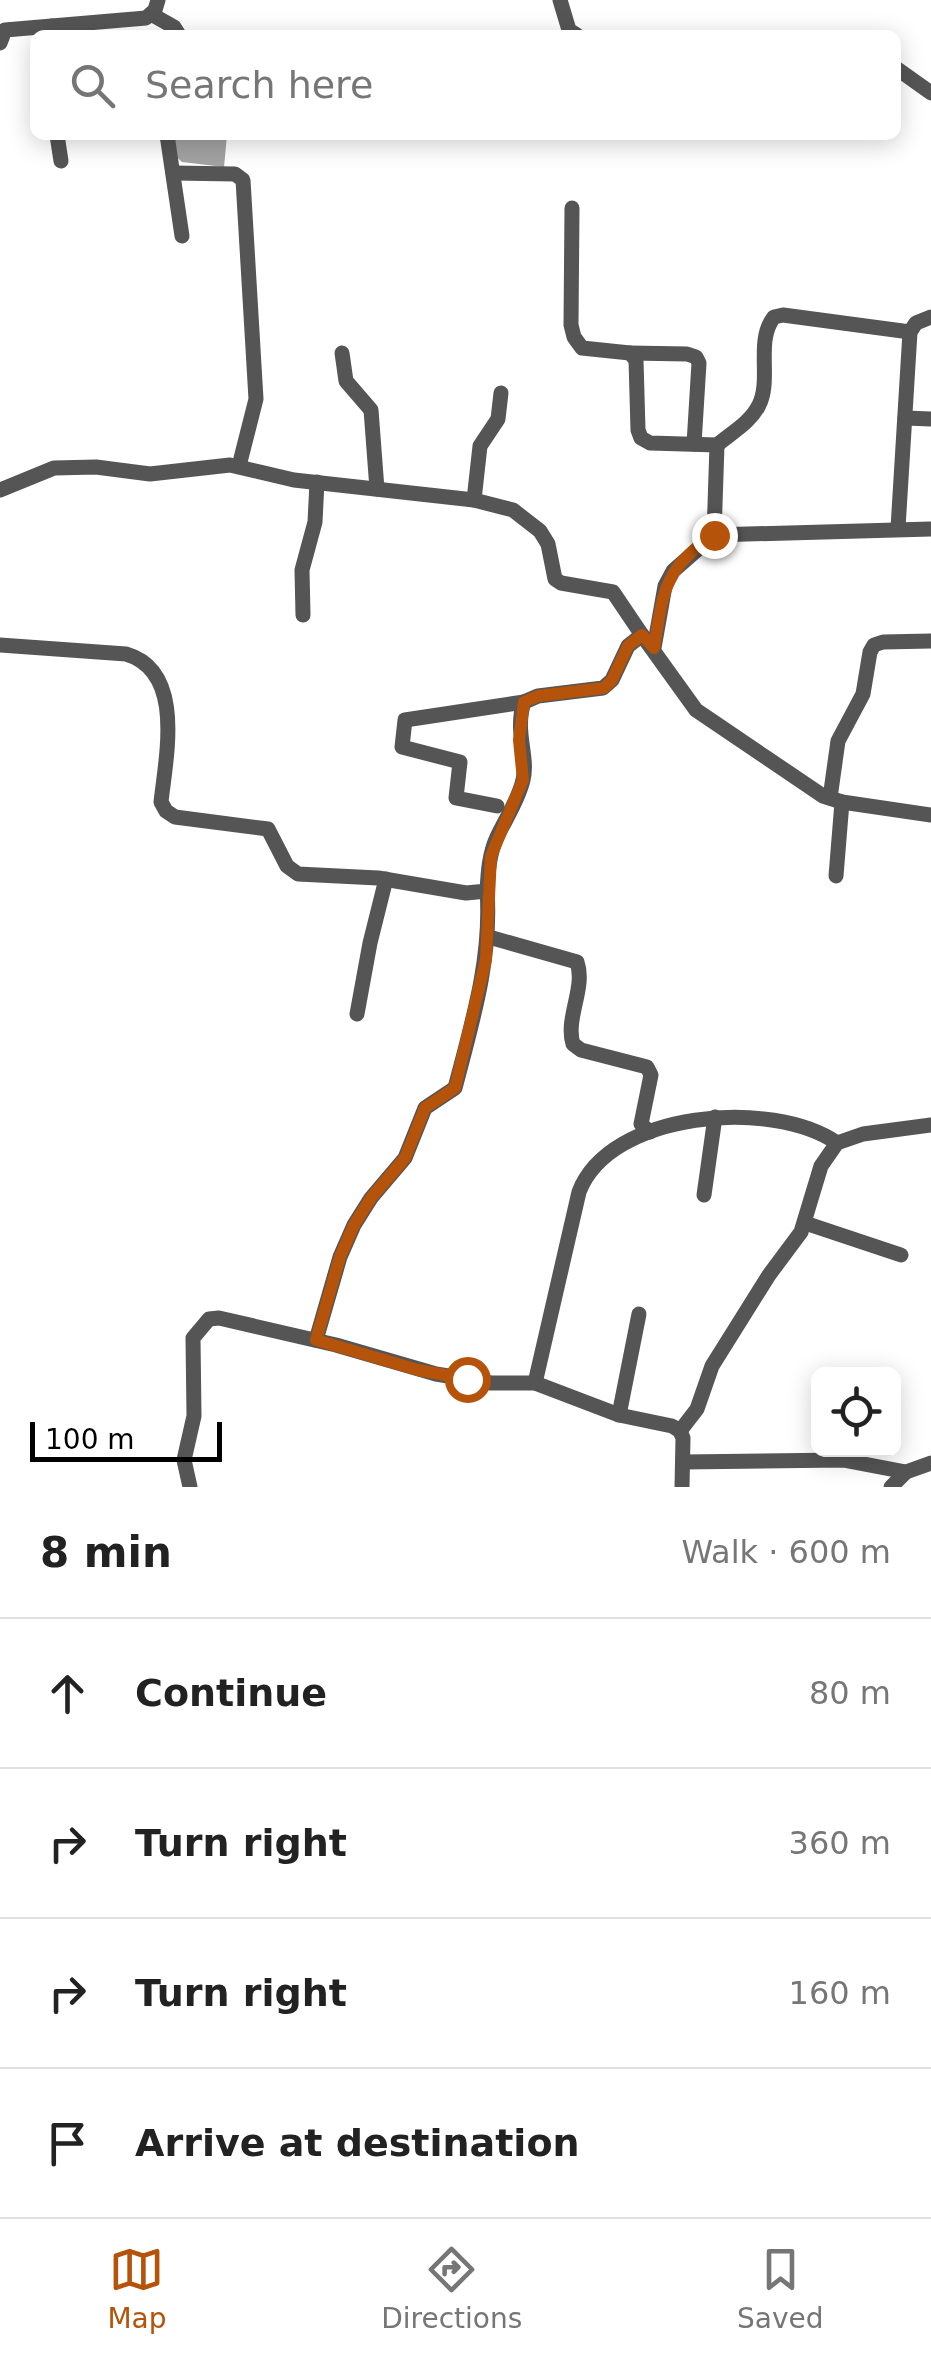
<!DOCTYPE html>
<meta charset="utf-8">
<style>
:root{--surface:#fff;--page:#f6f6f6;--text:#222;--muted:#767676;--line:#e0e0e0;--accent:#b45309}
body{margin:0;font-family:"DejaVu Sans",sans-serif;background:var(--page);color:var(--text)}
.controls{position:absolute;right:30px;bottom:30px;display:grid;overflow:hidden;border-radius:15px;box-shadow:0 5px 25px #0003}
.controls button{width:90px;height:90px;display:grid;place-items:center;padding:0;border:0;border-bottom:2px solid var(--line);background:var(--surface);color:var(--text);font:50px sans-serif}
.scale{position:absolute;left:30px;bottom:25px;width:192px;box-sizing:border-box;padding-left:10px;border:5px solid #000;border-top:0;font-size:28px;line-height:35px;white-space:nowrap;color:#000;-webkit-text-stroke:8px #fff;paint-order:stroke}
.stop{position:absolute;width:30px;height:30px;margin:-22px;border:8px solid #b45309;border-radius:50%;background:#fff}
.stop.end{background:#b45309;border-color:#fff;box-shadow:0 2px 10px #0008}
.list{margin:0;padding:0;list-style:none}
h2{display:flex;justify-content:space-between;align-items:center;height:130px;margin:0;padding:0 40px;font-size:42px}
h2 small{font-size:32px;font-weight:400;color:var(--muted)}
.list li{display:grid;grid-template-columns:65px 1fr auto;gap:30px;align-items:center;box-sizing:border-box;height:150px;padding:0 40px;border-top:2px solid var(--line)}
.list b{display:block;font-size:38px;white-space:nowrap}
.list em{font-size:32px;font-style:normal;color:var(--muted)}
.icon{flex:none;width:55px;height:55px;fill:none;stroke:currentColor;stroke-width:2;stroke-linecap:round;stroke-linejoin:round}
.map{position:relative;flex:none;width:931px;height:1487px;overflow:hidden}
.search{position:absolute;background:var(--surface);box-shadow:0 5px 25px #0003;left:30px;right:30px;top:30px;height:110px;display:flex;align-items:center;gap:25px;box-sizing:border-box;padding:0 35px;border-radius:15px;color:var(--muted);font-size:38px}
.sheet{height:730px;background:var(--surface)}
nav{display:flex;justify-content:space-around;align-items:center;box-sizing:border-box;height:140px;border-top:2px solid var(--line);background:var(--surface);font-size:28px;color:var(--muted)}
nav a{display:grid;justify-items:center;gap:5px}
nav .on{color:var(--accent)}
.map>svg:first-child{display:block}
</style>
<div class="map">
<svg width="931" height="1487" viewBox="0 0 931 1487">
<rect width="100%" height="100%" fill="#fff"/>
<polygon fill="#a3a3a3" points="169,135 227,135 224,167 182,162 171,152"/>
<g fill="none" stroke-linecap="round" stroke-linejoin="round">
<g stroke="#555" stroke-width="15">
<polyline points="560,0 569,30 577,35"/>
<polyline points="151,14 174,27 179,35"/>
<polyline points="48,35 52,26 146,18 155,10 158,0"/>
<polyline points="0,43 5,30 52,26"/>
<polyline points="896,68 931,93"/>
<polyline points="57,135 61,161"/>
<polyline points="167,135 182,236"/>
<polyline points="173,173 235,174 243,180 256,399 239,466"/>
<path d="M572 208 571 325 574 337 582 348 630 353 636 360 638 430 641 438 650 443 717 445C731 433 751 422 759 405 772 379 755 341 774 317L783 315 910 332"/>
<polyline points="342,353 346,381 371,410 377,489"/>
<polyline points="630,353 687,354 696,357 699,363 694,444"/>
<polyline points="905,418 931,419"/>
<polyline points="0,490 54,468 96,467 150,474 230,465 294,480 474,500 513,510 540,531 548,544 555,579 561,583 613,592 642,635"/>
<polyline points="474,500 480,446 498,419 501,393"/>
<polyline points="898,528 910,332 916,323 931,317"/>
<polyline points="714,535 717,445"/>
<polyline points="303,615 302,570 315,522 317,482"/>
<path d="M0 645 126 654C185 671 166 756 161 802L166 811 175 817 268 829 287 866 298 874 378 878 466 893 487 891C488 873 489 854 497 837 506 818 518 801 523 780 529 756 514 732 524 702L538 696 603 688 612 680 628 646 642 635 696 710 823 796 842 802 931 815"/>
<polyline points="654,648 665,586 673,571 714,535 931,529"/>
<polyline points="830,798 838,741 863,694 870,652 874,645 883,642 931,641"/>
<polyline points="497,806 456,798 460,762 402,747 405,720 524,702"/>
<polyline points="836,876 842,802"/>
<path d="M489 937 577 962C586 988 565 1018 573 1044L581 1050 647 1067 651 1075 641 1124 650 1132"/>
<polyline points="357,1014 370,943 386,879"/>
<polyline points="704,1195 715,1117"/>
<polyline points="805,1223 901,1255"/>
<path d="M316 1340 340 1257 354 1225 371 1198 405 1158 425 1108 455 1088C472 1023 492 958 487 891"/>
<path d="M535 1383 579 1192C610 1111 772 1098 837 1143"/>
<polyline points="619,1415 639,1314"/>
<polyline points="680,1431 697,1409 712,1366 769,1275 801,1232 821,1166 837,1143 863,1134 931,1125"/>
<polyline points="683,1462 843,1460 906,1472"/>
<polyline points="190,1487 184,1460 194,1416 193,1338 209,1319 219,1318 336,1345 436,1374 491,1383 535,1383 619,1415 672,1426 680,1431 683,1438 682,1487"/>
<polyline points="891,1487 906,1472 931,1463"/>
</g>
</g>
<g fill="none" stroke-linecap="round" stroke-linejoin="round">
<path stroke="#b45309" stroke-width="12" d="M467 1379 418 1370 316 1340 340 1257 354 1225 371 1198 405 1158 425 1108 455 1088 486 959 491 856 523 780 519 740 524 702 538 696 604 688 612 680 628 646 642 635 654 648C663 594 663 568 714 535"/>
</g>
</svg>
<div class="controls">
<button><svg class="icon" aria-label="locate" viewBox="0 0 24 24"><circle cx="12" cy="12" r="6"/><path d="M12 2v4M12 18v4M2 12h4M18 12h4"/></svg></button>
</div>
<div class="scale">100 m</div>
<div class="stop" style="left:467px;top:1379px"></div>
<div class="stop end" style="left:714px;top:535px"></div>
<div class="search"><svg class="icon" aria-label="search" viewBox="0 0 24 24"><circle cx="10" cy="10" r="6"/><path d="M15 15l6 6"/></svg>Search here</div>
</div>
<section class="sheet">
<h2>8 min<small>Walk · 600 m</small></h2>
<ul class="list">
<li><svg class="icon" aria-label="ahead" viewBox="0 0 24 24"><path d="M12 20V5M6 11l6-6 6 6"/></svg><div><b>Continue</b></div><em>80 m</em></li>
<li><svg class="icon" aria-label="right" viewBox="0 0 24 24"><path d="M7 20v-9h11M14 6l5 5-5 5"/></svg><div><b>Turn right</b></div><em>360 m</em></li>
<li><svg class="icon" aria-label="right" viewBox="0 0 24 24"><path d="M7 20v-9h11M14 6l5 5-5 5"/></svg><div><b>Turn right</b></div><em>160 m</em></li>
<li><svg class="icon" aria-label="arrive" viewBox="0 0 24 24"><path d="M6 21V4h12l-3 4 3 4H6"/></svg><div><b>Arrive at destination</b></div></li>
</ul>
</section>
<nav>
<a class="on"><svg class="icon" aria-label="map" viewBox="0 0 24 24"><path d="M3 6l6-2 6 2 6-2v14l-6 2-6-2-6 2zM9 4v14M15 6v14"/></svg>Map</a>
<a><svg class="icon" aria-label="directions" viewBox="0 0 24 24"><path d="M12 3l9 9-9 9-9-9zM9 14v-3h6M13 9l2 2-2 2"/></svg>Directions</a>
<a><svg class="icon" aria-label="saved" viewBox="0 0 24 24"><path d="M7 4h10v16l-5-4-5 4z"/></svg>Saved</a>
</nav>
